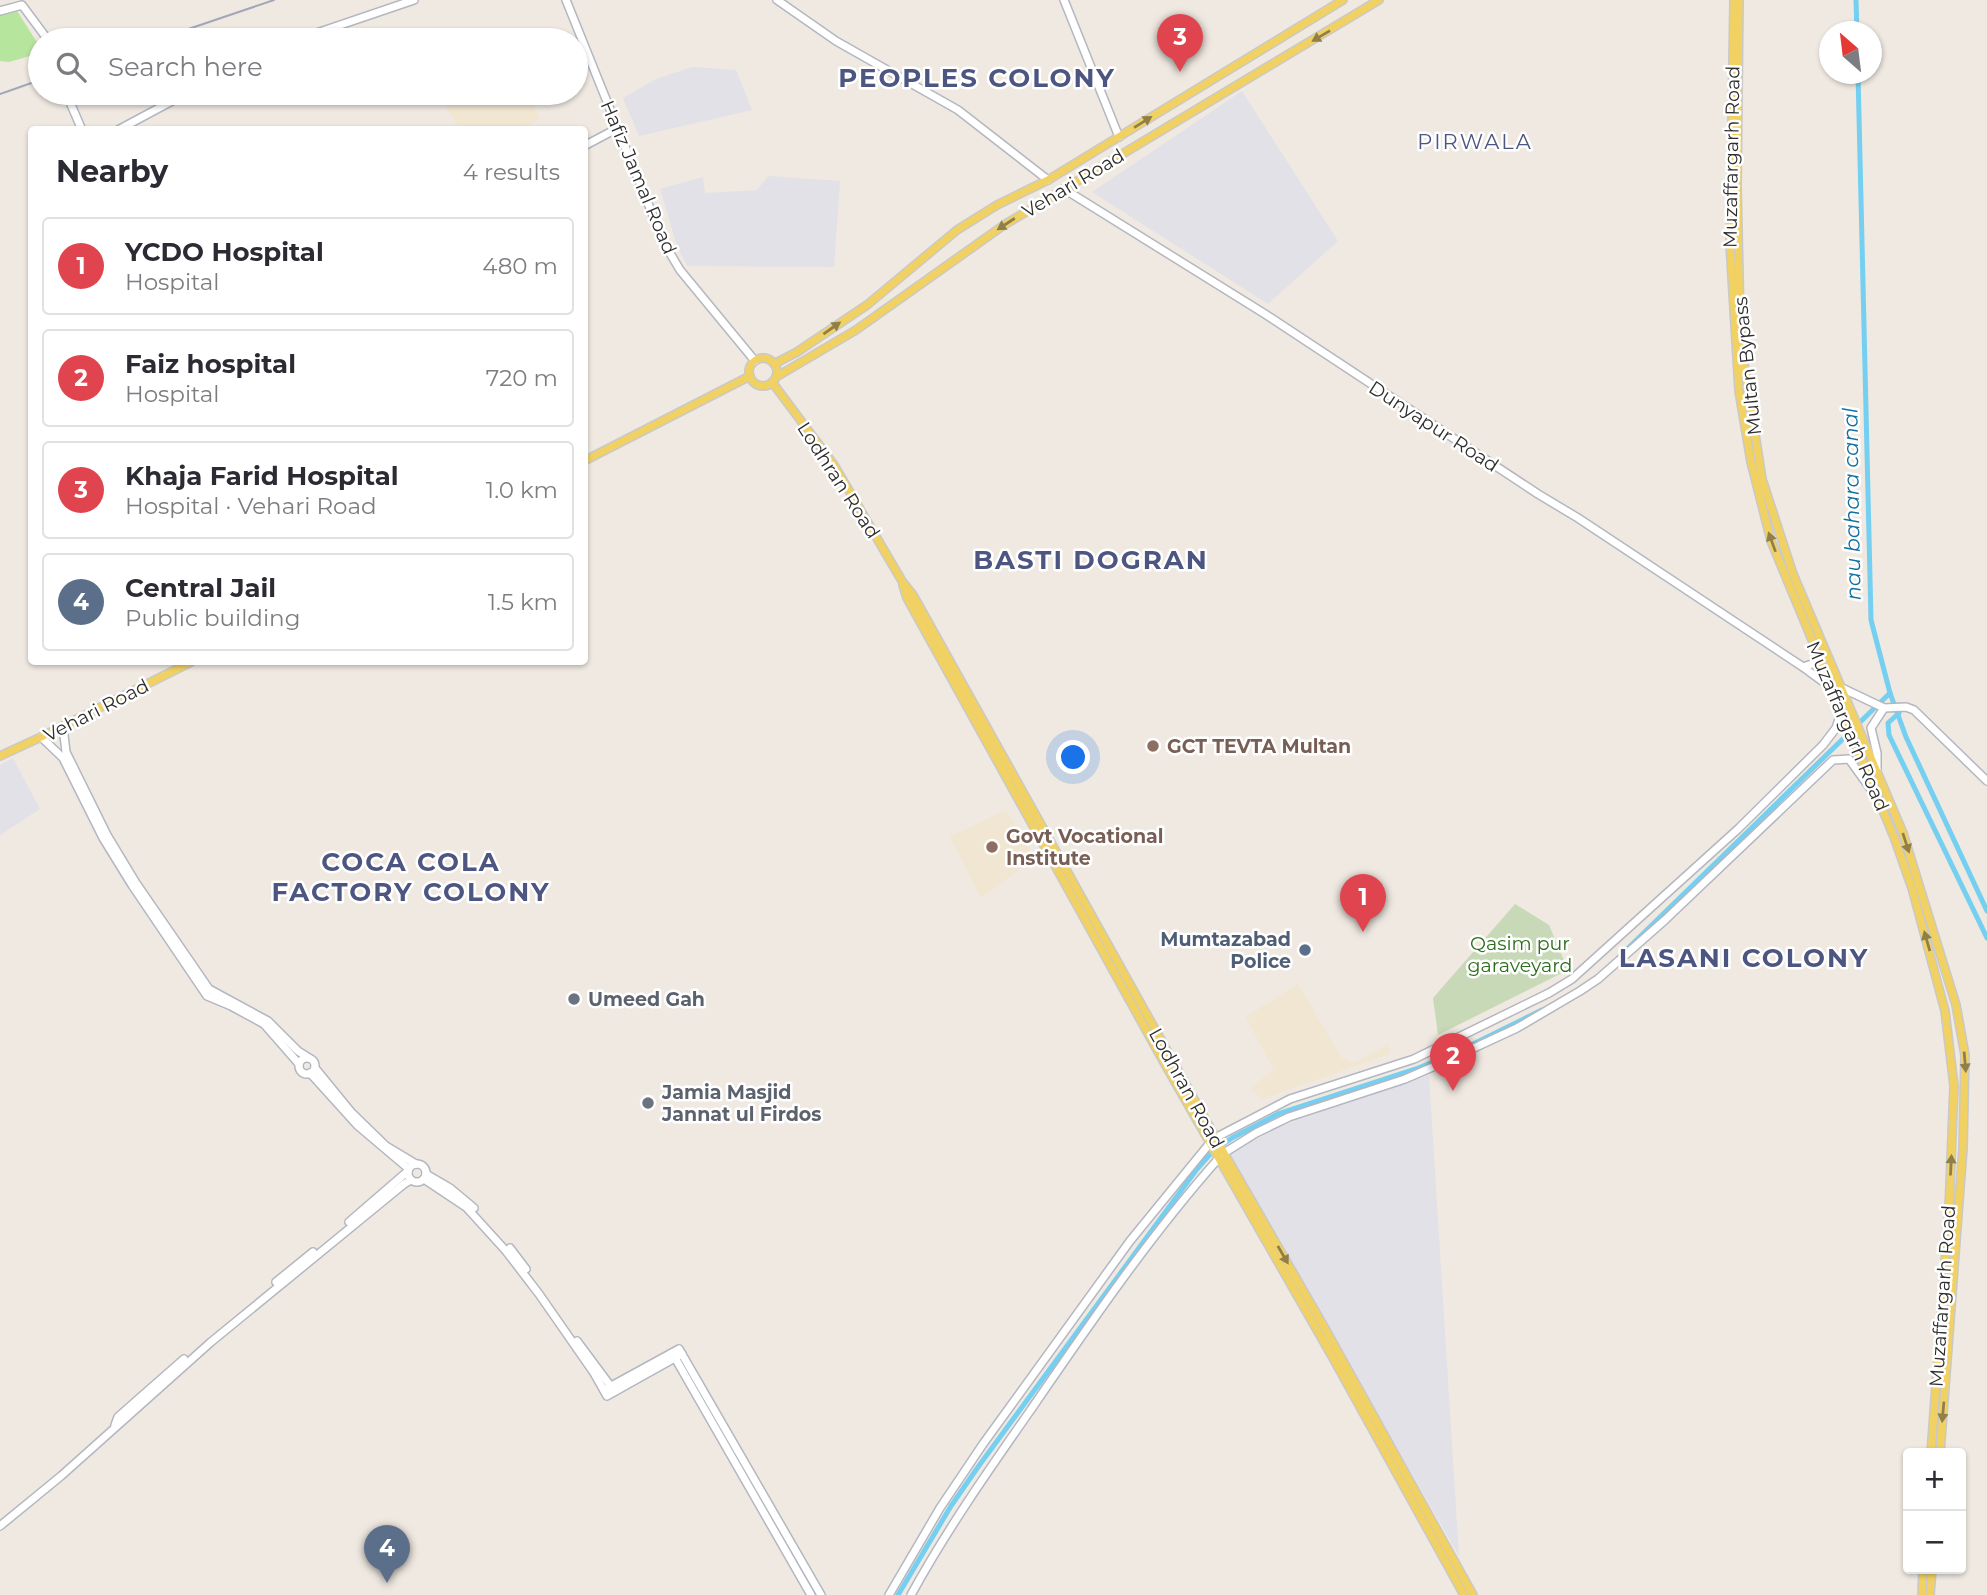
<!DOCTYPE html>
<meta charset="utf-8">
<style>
:root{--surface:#fff;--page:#f2f2f3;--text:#2b2b33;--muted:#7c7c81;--line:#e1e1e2;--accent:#ea580c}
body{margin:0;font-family:Montserrat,sans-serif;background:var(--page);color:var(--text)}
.controls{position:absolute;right:21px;bottom:21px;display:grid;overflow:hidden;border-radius:7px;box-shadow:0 2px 5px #0004}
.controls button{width:63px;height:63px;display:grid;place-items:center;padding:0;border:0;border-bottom:2px solid var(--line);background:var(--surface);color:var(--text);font:35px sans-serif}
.compass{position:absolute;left:1819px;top:21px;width:63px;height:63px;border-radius:50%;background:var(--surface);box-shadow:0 2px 5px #0004;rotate:332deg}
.you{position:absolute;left:1074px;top:758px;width:24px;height:24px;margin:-18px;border:5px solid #fff;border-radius:50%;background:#1a73e8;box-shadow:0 0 0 10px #1a73e833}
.badge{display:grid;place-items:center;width:46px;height:46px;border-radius:50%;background:var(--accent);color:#fff;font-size:23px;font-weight:700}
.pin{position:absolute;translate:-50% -58px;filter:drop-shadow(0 2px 4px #0008)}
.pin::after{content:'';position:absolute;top:37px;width:24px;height:21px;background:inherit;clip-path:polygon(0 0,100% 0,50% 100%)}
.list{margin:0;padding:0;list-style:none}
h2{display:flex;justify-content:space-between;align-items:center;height:91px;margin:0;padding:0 28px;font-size:30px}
h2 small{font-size:23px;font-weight:400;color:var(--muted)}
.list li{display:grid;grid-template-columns:46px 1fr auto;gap:21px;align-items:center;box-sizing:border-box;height:98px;margin:0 14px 14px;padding:0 14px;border:2px solid var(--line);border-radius:7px}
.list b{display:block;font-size:26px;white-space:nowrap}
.list p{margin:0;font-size:23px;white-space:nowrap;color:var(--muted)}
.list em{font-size:23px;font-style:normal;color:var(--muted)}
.icon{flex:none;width:38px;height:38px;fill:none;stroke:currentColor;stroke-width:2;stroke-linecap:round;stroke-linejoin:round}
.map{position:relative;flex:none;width:1987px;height:1595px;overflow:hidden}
.search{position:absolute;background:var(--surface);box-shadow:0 2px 5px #0004;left:28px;top:28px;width:560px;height:77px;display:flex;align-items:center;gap:18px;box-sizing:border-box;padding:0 24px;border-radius:38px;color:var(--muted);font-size:26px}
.panel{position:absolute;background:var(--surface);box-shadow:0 2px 5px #0004;left:28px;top:126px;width:560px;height:539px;border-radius:7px}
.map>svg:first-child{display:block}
</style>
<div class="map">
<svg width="1987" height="1595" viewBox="0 0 1987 1595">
<rect width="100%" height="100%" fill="#efe9e1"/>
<g fill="#e3e1e8">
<polygon points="692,67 736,70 752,110 639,136 623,98 656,79"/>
<polygon points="1242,91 1338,241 1268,304 1092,192"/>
<polygon points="768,176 840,181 834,267 687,266 677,246 660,189 703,177 705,193 757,190"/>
<polygon points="13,758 40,809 0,835 0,765"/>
<polygon points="1429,1075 1459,1556 1229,1155 1275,1128"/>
</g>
<g fill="#f0e6d1">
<polygon points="457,93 527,93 540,119 520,129 459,129 443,100"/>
<polygon points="1006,810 1035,858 981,898 950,837"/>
<polygon points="1298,984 1342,1058 1354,1063 1389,1044 1389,1054 1262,1099 1250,1088 1274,1070 1246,1017"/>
</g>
<polygon fill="#b6e59e" points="17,11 40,47 40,53 9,62 0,61 0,15"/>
<polygon fill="#c8d9b8" points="1515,904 1549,925 1568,970 1438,1035 1433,998"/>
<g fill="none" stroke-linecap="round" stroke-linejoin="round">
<g stroke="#75cff0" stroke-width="5">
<polyline points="1856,0 1857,32"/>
<polyline points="1858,74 1871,620 1890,693 1906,737 1987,911"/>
<polyline points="1899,713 1888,723 1889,735 1987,938"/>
<polyline points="1619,957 1890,693"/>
<polyline points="898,1595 951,1506 978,1467 1197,1169 1213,1151 1232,1138 1278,1114 1416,1069 1457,1052 1542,1010"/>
</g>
<defs>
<g id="secondary">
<polyline points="566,0 664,243 680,270 755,361"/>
<polyline points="777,0 836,41 958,110 1048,180"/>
<polyline points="1064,0 1119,137"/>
<polyline points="0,11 22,5 48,40"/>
<polyline points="296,40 414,0"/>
<polyline points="66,93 82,130"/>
<polyline points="118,130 187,93"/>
<polyline points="584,146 618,128"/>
<polyline points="1064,189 1265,314 1538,494 1578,518 1803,667 1834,690"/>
<polyline points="1803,667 1812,664 1819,654"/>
<polyline points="1842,688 1884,708 1906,707 1914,710 1987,781"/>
<polyline points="63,727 66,752 107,835 136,883 209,989 268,1021 298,1051 309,1058"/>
<polyline points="41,737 63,758 103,838 132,885 207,996 231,1006 264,1024 299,1064"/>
<polyline points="1877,769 1877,753 1871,728 1884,708"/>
<circle cx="307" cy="1066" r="8"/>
<polyline points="315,1068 351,1112 386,1146 416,1164"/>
<polyline points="310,1073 357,1125 409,1169"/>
<polyline points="1215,1138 1290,1099 1414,1059 1549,993 1572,979 1738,829 1823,745 1836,728 1842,710"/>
<polyline points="1224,1153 1256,1133 1289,1117 1405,1079 1435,1066 1517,1028 1580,991 1598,979 1665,920 1833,760 1849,759 1875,795"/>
<circle cx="417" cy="1173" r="9"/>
<polyline points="426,1174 450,1188 474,1208"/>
<polyline points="424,1179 466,1207 506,1251 539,1294 594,1373 607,1396 682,1354"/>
<polyline points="349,1222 408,1171"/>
<polyline points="510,1248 526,1269"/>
<polyline points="276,1282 313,1252"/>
<polyline points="577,1341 612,1388"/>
<polyline points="674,1356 811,1595"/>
<polyline points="604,1390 679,1349 821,1595"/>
<polyline points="115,1425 118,1417 184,1359"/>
<polyline points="0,1526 61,1476 211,1342 404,1184 411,1180"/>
<polyline points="889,1595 940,1508 983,1444 1130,1241 1210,1143"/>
<path d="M911 1595C946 1531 988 1471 1030 1411 1089 1325 1149 1237 1219 1158"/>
</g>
<g id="primary">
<polyline points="1734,0 1730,244 1739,391 1751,462 1771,541 1894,837 1912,888 1945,1011 1954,1086 1949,1209 1931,1453"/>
<polyline points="1739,0 1737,186 1740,322 1742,351 1762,479 1793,574 1903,833 1956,1005 1965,1055 1963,1148 1940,1453"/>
<circle cx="763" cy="372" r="14"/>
<polyline points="774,364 797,352 867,305 957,230 997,205 1048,180 1343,0"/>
<polyline points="776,377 856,330 1004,225 1379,0"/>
<polyline points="772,382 834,465 902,581 913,595 1224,1153 1323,1325 1473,1595"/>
<polyline points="584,461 750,376"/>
<polyline points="903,585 907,598 1166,1066 1333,1358 1464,1595"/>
<polyline points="0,756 41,737 191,662"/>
<polyline points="1922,1595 1923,1569"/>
<polyline points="1930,1595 1932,1569"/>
</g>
</defs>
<use href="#secondary" stroke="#b4b7c1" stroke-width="10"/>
<use href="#primary" stroke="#c9c9c9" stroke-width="10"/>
<use href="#secondary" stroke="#fff" stroke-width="7"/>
<use href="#primary" stroke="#f2d163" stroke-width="7"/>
<g stroke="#a3a6b8" stroke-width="2">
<polyline points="156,40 274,0"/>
<polyline points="0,94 40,80"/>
</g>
</g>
<defs><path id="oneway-solid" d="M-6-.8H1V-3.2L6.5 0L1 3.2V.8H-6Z" transform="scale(1.75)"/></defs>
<g fill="#908048">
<use href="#oneway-solid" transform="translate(1321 36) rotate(149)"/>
<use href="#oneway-solid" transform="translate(1143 122) rotate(-32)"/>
<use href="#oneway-solid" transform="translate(1006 224) rotate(147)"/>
<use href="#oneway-solid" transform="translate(832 328) rotate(-35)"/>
<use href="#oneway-solid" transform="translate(1772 542) rotate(-110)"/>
<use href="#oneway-solid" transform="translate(1906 843) rotate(72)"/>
<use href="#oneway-solid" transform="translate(1927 941) rotate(-106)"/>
<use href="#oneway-solid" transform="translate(1965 1062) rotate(85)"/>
<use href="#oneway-solid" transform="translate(1951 1165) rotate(-87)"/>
<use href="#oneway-solid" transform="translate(1283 1255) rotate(60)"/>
<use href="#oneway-solid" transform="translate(1943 1412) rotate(95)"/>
</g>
<g fill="#8d6e63" stroke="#fff" stroke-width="2.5">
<circle cx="1153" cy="746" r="7"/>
<circle cx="992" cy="847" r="7"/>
</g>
<circle fill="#5c6f8a" stroke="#fff" stroke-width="2.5" cx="1305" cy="950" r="7"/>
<g fill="#6b7280" stroke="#fff" stroke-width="2.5">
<circle cx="574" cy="999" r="7"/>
<circle cx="648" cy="1103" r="7"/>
</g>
<g text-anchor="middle" stroke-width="5" stroke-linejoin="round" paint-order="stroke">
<g font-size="19" fill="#2e2e2e" stroke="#fff">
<text transform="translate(1731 157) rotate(-89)" y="7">Muzaffargarh Road</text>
<text transform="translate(639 177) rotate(67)" y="7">Hafiz Jamal Road</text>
<text transform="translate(1073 183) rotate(-31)" y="7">Vehari Road</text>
<text transform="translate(1747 366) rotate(-96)" y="7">Multan Bypass</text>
<text transform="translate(1434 426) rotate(33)" y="7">Dunyapur Road</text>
<text transform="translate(839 480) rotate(57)" y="7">Lodhran Road</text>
<text transform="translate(96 710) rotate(-27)" y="7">Vehari Road</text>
<text transform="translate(1848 726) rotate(67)" y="7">Muzaffargarh Road</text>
<text transform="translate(1187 1088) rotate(61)" y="7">Lodhran Road</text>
<text transform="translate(1942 1296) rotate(-86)" y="7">Muzaffargarh Road</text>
</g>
<g font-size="19" font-weight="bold" fill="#785e54" stroke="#fff" text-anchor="start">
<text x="1167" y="753">GCT TEVTA Multan</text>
<text x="1006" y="843">Govt Vocational<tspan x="1006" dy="22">Institute</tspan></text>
</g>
<g font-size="19" font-weight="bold" fill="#4e5e75" stroke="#fff" text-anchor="end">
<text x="1291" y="946">Mumtazabad<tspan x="1291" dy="22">Police</tspan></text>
</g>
<g font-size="19" fill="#2c6e1b" stroke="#fff">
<text x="1520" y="950">Qasim pur<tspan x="1520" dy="22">garaveyard</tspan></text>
</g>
<g font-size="19" font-weight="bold" fill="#5b616d" stroke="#fff" text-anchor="start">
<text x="588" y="1006">Umeed Gah</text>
<text x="662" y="1099">Jamia Masjid<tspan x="662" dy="22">Jannat ul Firdos</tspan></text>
</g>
<g font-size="21" letter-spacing="2" fill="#4d5680" stroke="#fff">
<text x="1475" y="149">PIRWALA</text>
</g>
<g font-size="21" font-style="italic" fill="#0d6fa3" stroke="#fff">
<text transform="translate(1852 504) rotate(-91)" y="7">nau bahara canal</text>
</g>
<g font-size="26" font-weight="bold" letter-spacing="2" fill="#4d5680" stroke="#fff">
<text x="977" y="87">PEOPLES COLONY</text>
<text x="1091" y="569">BASTI DOGRAN</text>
<text x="411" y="871">COCA COLA<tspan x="411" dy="30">FACTORY COLONY</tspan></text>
<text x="1744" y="967">LASANI COLONY</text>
</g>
</g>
</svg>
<div class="controls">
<button>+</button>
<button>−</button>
</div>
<svg class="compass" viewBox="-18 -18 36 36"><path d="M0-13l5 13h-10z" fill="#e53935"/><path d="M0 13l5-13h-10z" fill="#7c7c81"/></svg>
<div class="you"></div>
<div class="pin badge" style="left:1363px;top:932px;background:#e0444e">1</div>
<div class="pin badge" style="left:1453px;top:1091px;background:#e0444e">2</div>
<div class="pin badge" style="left:1180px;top:72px;background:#e0444e">3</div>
<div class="pin badge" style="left:387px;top:1583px;background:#5c6f8a">4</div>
<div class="search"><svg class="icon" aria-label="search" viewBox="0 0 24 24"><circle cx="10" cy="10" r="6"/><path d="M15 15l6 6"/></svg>Search here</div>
<section class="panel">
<h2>Nearby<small>4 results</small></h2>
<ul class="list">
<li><span class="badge" style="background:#e0444e">1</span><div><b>YCDO Hospital</b><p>Hospital</p></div><em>480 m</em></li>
<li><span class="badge" style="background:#e0444e">2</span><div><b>Faiz hospital</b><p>Hospital</p></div><em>720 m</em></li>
<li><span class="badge" style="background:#e0444e">3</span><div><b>Khaja Farid Hospital</b><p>Hospital · Vehari Road</p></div><em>1.0 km</em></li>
<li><span class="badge" style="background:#5c6f8a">4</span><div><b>Central Jail</b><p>Public building</p></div><em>1.5 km</em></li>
</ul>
</section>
</div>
